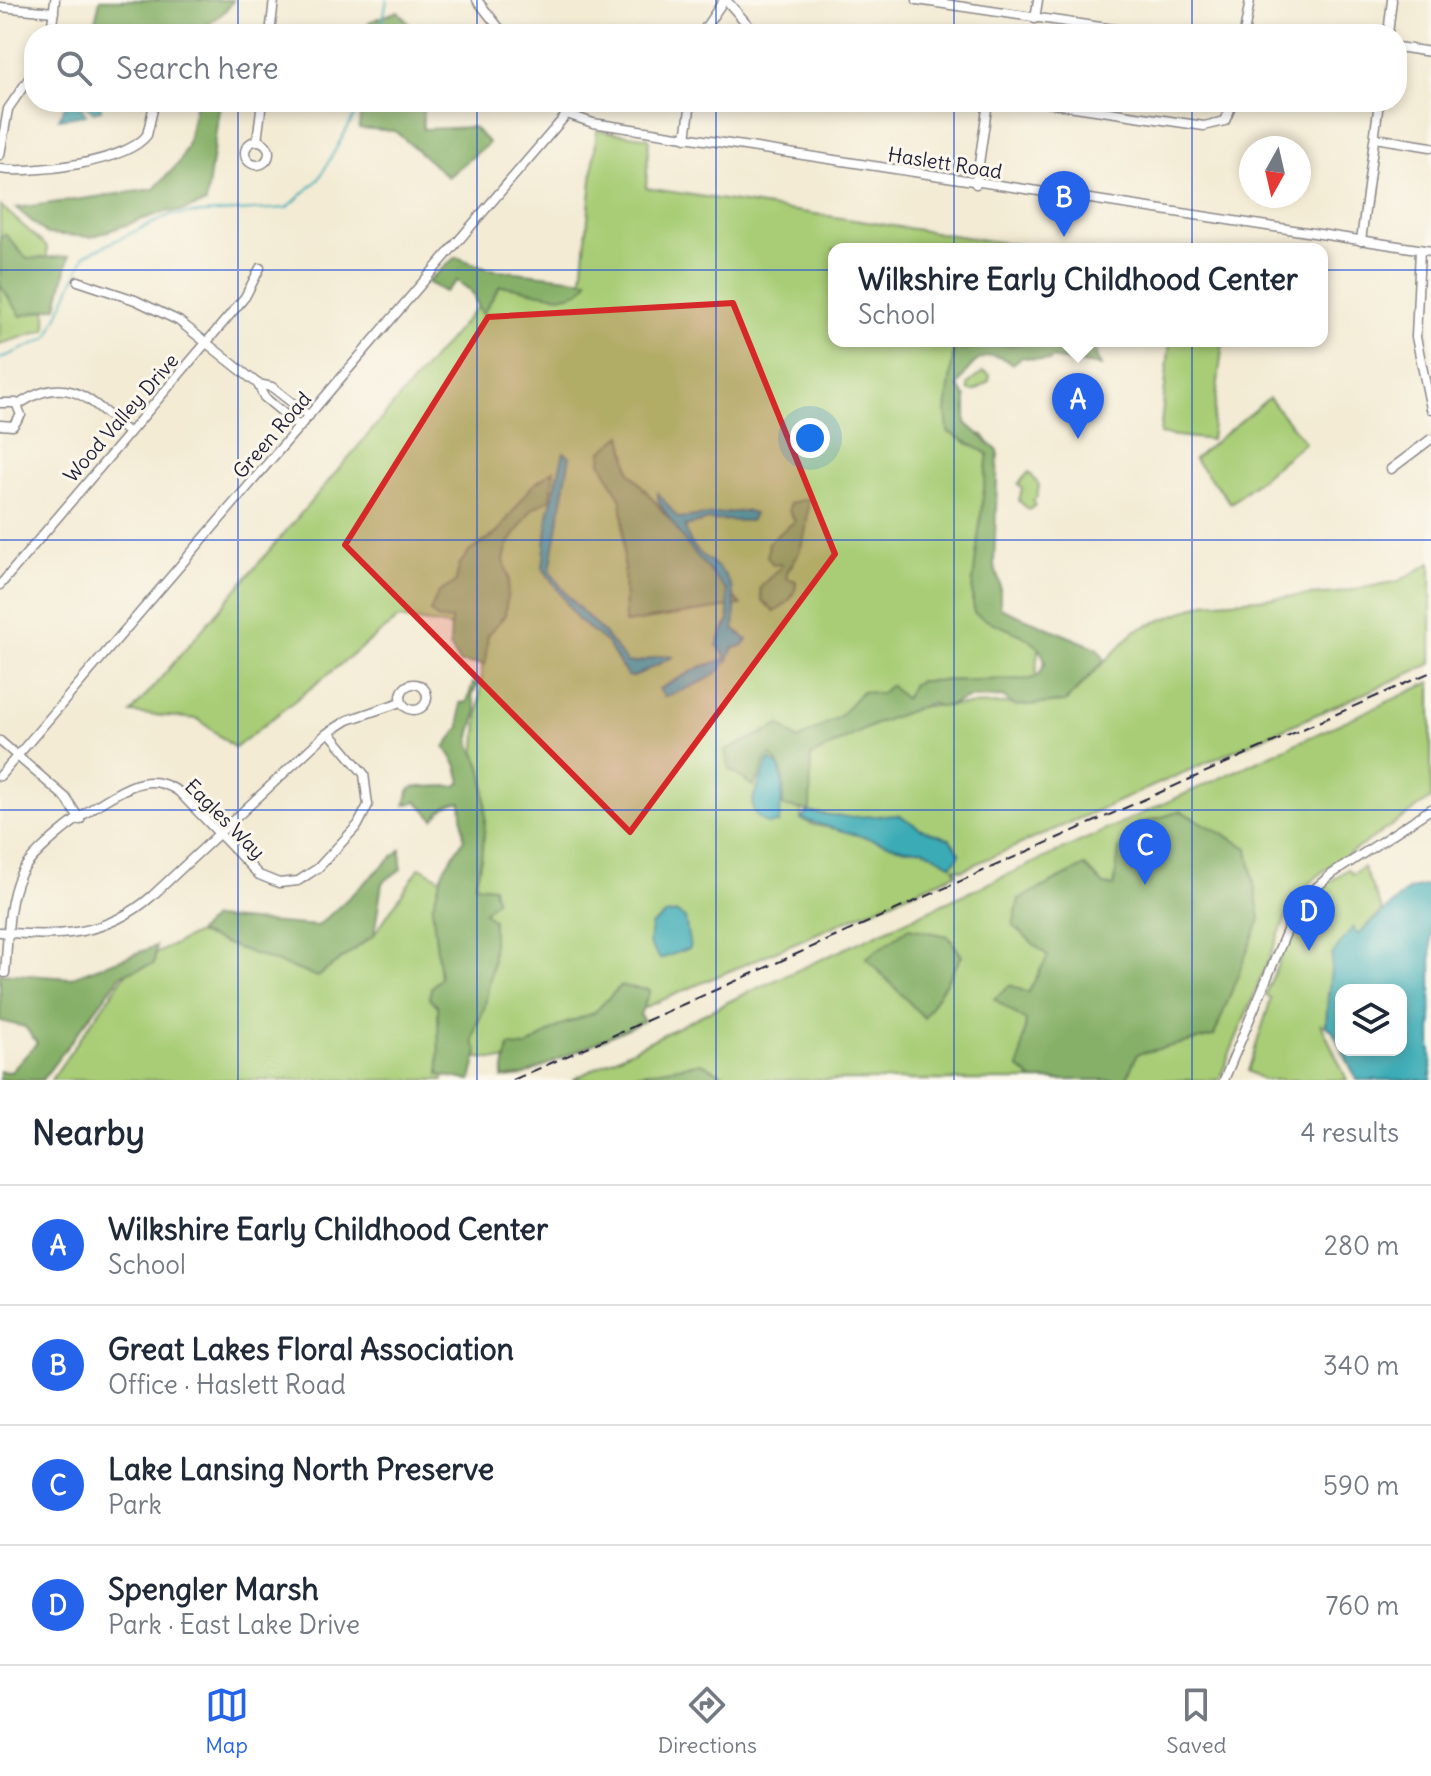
<!DOCTYPE html>
<meta charset="utf-8">
<style>
:root{--surface:#fff;--page:#f6f6f7;--text:#1f2937;--muted:#747a83;--line:#e0e1e3;--accent:#2563eb}
body{margin:0;font-family:Delius,sans-serif;background:var(--page);color:var(--text)}
.controls{position:absolute;right:24px;bottom:24px;display:grid;overflow:hidden;border-radius:16px;box-shadow:0 4px 12px #0003}
.controls button{width:72px;height:72px;display:grid;place-items:center;padding:0;border:0;border-bottom:2px solid var(--line);background:var(--surface);color:var(--text);font:40px sans-serif}
.compass{position:absolute;left:1239px;top:136px;width:72px;height:72px;border-radius:50%;background:var(--surface);box-shadow:0 4px 12px #0003;rotate:188deg}
.you{position:absolute;left:810px;top:438px;width:28px;height:28px;margin:-20px;border:6px solid #fff;border-radius:50%;background:#1a73e8;box-shadow:0 0 0 12px #1a73e833}
.badge{display:grid;place-items:center;width:52px;height:52px;border-radius:50%;background:var(--accent);color:#fff;font-size:26px;font-weight:700}
.pin{position:absolute;translate:-50% -66px;filter:drop-shadow(0 2px 4px #0008)}
.pin::after{content:'';position:absolute;top:42px;width:28px;height:24px;background:inherit;clip-path:polygon(0 0,100% 0,50% 100%)}
.popup{position:absolute;left:828px;top:243px;width:500px;height:104px;box-sizing:border-box;display:grid;place-content:center;border-radius:16px;background:var(--surface);filter:drop-shadow(0 2px 6px #0005);font-size:26px;white-space:nowrap;color:var(--muted)}
.popup b{font-size:30px;color:var(--text)}
.popup::after{content:'';position:absolute;left:50%;top:100%;margin-left:-16px;border:16px solid transparent;border-top-color:var(--surface)}
.list{margin:0;padding:0;list-style:none}
h2{display:flex;justify-content:space-between;align-items:center;height:104px;margin:0;padding:0 32px;font-size:34px}
h2 small{font-size:26px;font-weight:400;color:var(--muted)}
.list li{display:grid;grid-template-columns:52px 1fr auto;gap:24px;align-items:center;box-sizing:border-box;height:120px;padding:0 32px;border-top:2px solid var(--line)}
.list b{display:block;font-size:30px;white-space:nowrap}
.list p{margin:0;font-size:26px;white-space:nowrap;color:var(--muted)}
.list em{font-size:26px;font-style:normal;color:var(--muted)}
.icon{flex:none;width:44px;height:44px;fill:none;stroke:currentColor;stroke-width:2;stroke-linecap:round;stroke-linejoin:round}
.map{position:relative;flex:none;width:1431px;height:1080px;overflow:hidden}
.search{position:absolute;background:var(--surface);box-shadow:0 4px 12px #0003;left:24px;right:24px;top:24px;height:88px;display:flex;align-items:center;gap:20px;box-sizing:border-box;padding:0 28px;border-radius:32px;color:var(--muted);font-size:30px}
.sheet{height:584px;background:var(--surface)}
nav{display:flex;justify-content:space-around;align-items:center;box-sizing:border-box;height:112px;border-top:2px solid var(--line);background:var(--surface);font-size:22px;color:var(--muted)}
nav a{display:grid;justify-items:center;gap:4px}
nav .on{color:var(--accent)}
.map>svg:first-child{display:block}
</style>
<div class="map">
<svg width="1431" height="1080" viewBox="0 0 1431 1080">
<rect width="100%" height="100%" fill="#fbf7ec"/>
<filter id="ink" filterUnits="userSpaceOnUse"><feTurbulence type="fractalNoise" baseFrequency=".0125" numOctaves="2"/><feDisplacementMap in="SourceGraphic" scale="16" xChannelSelector="R" yChannelSelector="G"/><feConvolveMatrix kernelMatrix="1 2 1 2 8 2 1 2 1" color-interpolation-filters="sRGB"/></filter>
<filter id="wash" filterUnits="userSpaceOnUse"><feTurbulence type="fractalNoise" baseFrequency=".006" numOctaves="4" result="noise"/><feDisplacementMap in="SourceGraphic" scale="32" xChannelSelector="R" yChannelSelector="G"/><feGaussianBlur stdDeviation="1.8" result="paint"/><feColorMatrix in="noise" values="0 0 0 0 0 0 0 0 0 0 0 0 0 0 0 0 0 1.4 0 .05"/><feComposite in="paint" operator="in"/></filter>
<g filter="url(#wash)">
<rect width="100%" height="100%" fill="#f3ebd4"/>
<g fill="#a8cd76" stroke="#657858" stroke-width="2">
<polygon points="597,130 649,138 646,188 1043,249 834,249 834,341 1043,341 1042,352 969,342 967,356 958,354 949,429 984,435 989,444 972,601 1039,637 1035,690 910,698 803,752 801,819 813,825 867,834 807,812 809,755 901,707 1065,702 1136,630 1205,603 1336,593 1399,581 1431,563 1431,664 962,870 954,868 957,873 518,1062 452,1055 485,632 399,618 235,748 198,719 131,713 499,281 581,288"/>
<polygon points="0,205 47,247 46,330 0,344"/>
<polygon points="1170,341 1223,341 1211,440 1160,434"/>
<polygon points="983,372 990,375 989,381 975,391 969,391 968,384"/>
<polygon points="1269,398 1305,442 1231,503 1194,459"/>
<polygon points="1029,472 1039,485 1037,497 1033,500 1035,505 1029,510 1019,501 1022,488 1018,484"/>
<polygon points="1431,682 1431,799 1322,872 1294,898 1219,1080 572,1080 734,999"/>
<polygon points="420,867 456,887 443,1080 51,1080 131,966 197,933 317,977 374,935"/>
<path d="M1363 867 1382 910 1358 935 1354 932C1327 957 1328 990 1326 1026L1321 1024 1347 1080H1264L1248 1071 1271 999 1265 995 1293 928 1312 894 1348 869 1352 874Z"/>
</g>
<g fill="#86b067" stroke="#546951" stroke-width="2">
<path d="M100 0H233C227 14 209 22 197 34H92Z"/>
<polygon points="398,11 417,34 368,34 369,22"/>
<polygon points="196,102 220,102 206,203 182,211 164,212 91,237 47,234 16,208 154,189 179,163 187,146"/>
<polygon points="361,102 423,102 423,129 473,127 489,143 448,177 395,131 359,128"/>
<polygon points="5,234 27,259 69,256 57,307 21,316 0,285 0,238"/>
<path d="M456 257 489 269 588 280C576 312 524 285 500 286L482 315 471 291 457 281 445 292 427 282Z"/>
<path d="M972 341 1010 346 1031 341H1097L1096 357 1101 366 1052 358 1049 361 1022 357 1012 364C986 345 969 363 958 387L966 397V423L998 451 994 565 1000 584V608L1097 648 1105 660 1065 702 1014 706 1003 697C992 698 980 697 969 698 954 701 947 712 931 703L878 723 811 756 810 811 783 806C783 787 787 769 771 755L766 757 760 776 753 786 729 769 725 751 780 725 798 740 840 716 862 691 880 694 890 685 905 699 913 684 919 681 1031 679 1039 675 1045 663C1041 632 995 629 974 613L972 590 988 454 948 432 946 411 954 349H967Z"/>
<polygon points="622,435 630,472 741,605 625,623 623,517 621,500 601,462 602,451"/>
<polygon points="554,470 550,499 532,509 508,545 504,560 509,578 505,615 488,635 485,664 459,663 450,646 451,620 438,619 430,612 438,593 456,582 459,565 469,552 497,533 532,486"/>
<path d="M808 499C808 528 804 550 787 572V578L796 581C797 595 786 606 774 612L762 600 760 588 781 567V564L773 565 767 556 769 542 795 521 789 511 790 503Z"/>
<path d="M473 683 478 684 472 696C482 718 473 718 470 737 469 747 479 758 481 767 490 799 484 854 475 885L493 887 496 900 484 912 493 920V963L484 1010 476 1026 473 1041 478 1052 471 1080C461 1080 451 1076 439 1075L438 1006 429 998 431 988 440 978 432 907 444 869 464 839 461 802C448 803 442 809 434 819L417 801 405 805 409 790 414 787 456 786 461 782 457 766 445 747 460 727V703L467 702Z"/>
<polygon points="1181,811 1248,848 1260,919 1214,1036 1137,1054 1126,1080 1033,1080 1019,1068 1026,1021 994,999 1010,985 1028,993 1048,956 1013,926 1019,899 1085,866 1104,885 1114,886 1119,849 1135,825"/>
<polygon points="401,849 401,869 382,883 374,935 317,977 197,933 212,918 318,926"/>
<polygon points="909,928 948,936 962,956 924,1018 866,958"/>
<polygon points="156,946 154,964 122,974 42,1080 0,1080 0,1071 11,1072 37,1043 25,1027 0,1021 0,973 70,978"/>
<polygon points="620,986 650,990 640,1015 644,1021 522,1076 502,1078 509,1046 526,1047 561,1025 594,1013"/>
<polygon points="702,1063 733,1080 613,1080 618,1074 637,1074"/>
</g>
<g fill="#3aabb5" stroke="#2e6678" stroke-width="2" fill-rule="evenodd">
<polygon points="67,102 100,102 101,110 93,112 83,104 80,106 86,115 59,119"/>
<path d="M564 452 570 456 550 570C570 606 605 628 626 662 641 666 657 652 673 657L633 677 627 676 607 643 578 620 543 568 548 515Z"/>
<path d="M658 493 678 518 745 511 754 514 750 521 710 520 685 526C692 570 743 553 734 629L747 640 744 645 732 649C725 679 690 687 664 697L659 689 700 667 723 660 725 655 717 645 729 620 727 591 685 542 658 501Z"/>
<path d="M770 759 779 767 783 784 779 823 767 824C743 811 754 795 762 777 766 770 765 765 770 759Z"/>
<polygon points="807,812 848,817 899,815 922,829 950,839 960,854 952,865 923,849 905,849 801,819"/>
<path d="M1431 884V1080H1357L1332 1030 1326 1026 1332 955 1353 927 1358 935 1408 890ZM1341 990H1401V1050H1341Z"/>
<polygon points="677,913 685,918 690,948 660,959 649,944 651,925 665,915"/>
</g>
<g fill="none" stroke-linecap="round" stroke-linejoin="round">
<g stroke="#3aabb5" stroke-width="2">
<polyline points="380,34 387,0"/>
<polyline points="0,359 48,338 85,255 170,215 287,208 319,179 362,102"/>
</g>
</g>
</g>
<g filter="url(#ink)">
<g fill="none" stroke-linecap="round" stroke-linejoin="round">
<defs>
<g id="minor">
<polyline points="477,0 504,34"/>
<polyline points="726,0 756,34"/>
<polyline points="917,0 1148,34"/>
<polyline points="0,7 54,12"/>
<polyline points="1035,19 1038,0"/>
<polyline points="51,34 55,0"/>
<polyline points="223,34 226,34"/>
<polyline points="270,34 274,0"/>
<polyline points="701,34 724,0"/>
<polyline points="1244,34 1250,0"/>
<polyline points="1388,34 1392,0"/>
<polyline points="1397,47 1431,52"/>
<polyline points="146,102 154,105 160,102"/>
<polyline points="557,102 567,114 593,123 1431,251"/>
<polyline points="1041,102 1204,126 1225,121 1233,102"/>
<polyline points="686,138 691,102"/>
<polyline points="1375,138 1431,147"/>
<circle cx="257" cy="153" r="12"/>
<polyline points="257,141 262,102"/>
<polyline points="0,155 8,109 34,71"/>
<path d="M0 169C33 174 127 162 147 135L154 105"/>
<polyline points="976,184 988,102"/>
<polyline points="1361,241 1379,102"/>
<polyline points="1420,250 1416,337 1431,409"/>
<polyline points="78,281 135,300 179,321 258,384 264,397 300,427"/>
<polyline points="258,384 272,387 309,416"/>
<polyline points="0,403 16,403 21,415 13,426 0,425"/>
<path d="M18 405C68 370 91 401 129 433"/>
<polyline points="1391,469 1431,439"/>
<polyline points="0,585 245,297 260,268"/>
<circle cx="414" cy="697" r="13"/>
<polyline points="0,741 66,798 80,820"/>
<polyline points="0,776 567,114"/>
<path d="M0 932C58 938 106 936 152 896L326 734 348 720 401 702"/>
<path d="M5 973C8 941 7 904 20 875 33 848 113 788 142 783 155 780 167 784 178 791L259 875 279 883 298 881 318 868 358 825 368 805 364 774 329 732"/>
<polyline points="1224,1080 1299,902 1332,874 1431,809"/>
</g>
</defs>
<use href="#minor" stroke="#8a8688" stroke-width="11"/>
<use href="#minor" stroke="#fff" stroke-width="8"/>
<polyline stroke="#22223b" stroke-width="2" stroke-dasharray="12 6" stroke-linecap="butt" points="513,1080 1431,672"/>
</g>
</g>
<path fill="#d62828" fill-opacity="0.2" stroke="#d62828" stroke-width="6" stroke-linejoin="round" d="M733 303 835 554 630 832 345 545 488 317Z"/>
<path fill="none" stroke="#1d4ed8" stroke-width="2" stroke-opacity="0.55" d="M238 0V34M477 0V34M716 0V34M954 0V34M1192 0V34M238 102V1080M477 102V1080M716 102V1080M954 102V1080M1192 102V1080M0 270H1431M0 540H1431M0 810H1431"/>
<g text-anchor="middle" stroke-width="6" stroke-linejoin="round" paint-order="stroke">
<g font-size="20" fill="#22223b" stroke="#fbf7ec">
<text transform="translate(945 163) rotate(9)" y="7">Haslett Road</text>
<text transform="translate(121 418) rotate(-49)" y="7">Wood Valley Drive</text>
<text transform="translate(272 435) rotate(-49)" y="7">Green Road</text>
<text transform="translate(225 819) rotate(45)" y="7">Eagles Way</text>
</g>
</g>
</svg>
<div class="controls">
<button><svg class="icon" aria-label="layers" viewBox="0 0 24 24"><path d="M12 4l9 5-9 5-9-5zM3 14l9 5 9-5"/></svg></button>
</div>
<svg class="compass" viewBox="-18 -18 36 36"><path d="M0-13l5 13h-10z" fill="#e53935"/><path d="M0 13l5-13h-10z" fill="#747a83"/></svg>
<div class="you"></div>
<div class="pin badge" style="left:1078px;top:439px">A</div>
<div class="popup"><b>Wilkshire Early Childhood Center</b>School</div>
<div class="pin badge" style="left:1064px;top:237px">B</div>
<div class="pin badge" style="left:1145px;top:885px">C</div>
<div class="pin badge" style="left:1309px;top:951px">D</div>
<div class="search"><svg class="icon" aria-label="search" viewBox="0 0 24 24"><circle cx="10" cy="10" r="6"/><path d="M15 15l6 6"/></svg>Search here</div>
</div>
<section class="sheet">
<h2>Nearby<small>4 results</small></h2>
<ul class="list">
<li><span class="badge">A</span><div><b>Wilkshire Early Childhood Center</b><p>School</p></div><em>280 m</em></li>
<li><span class="badge">B</span><div><b>Great Lakes Floral Association</b><p>Office · Haslett Road</p></div><em>340 m</em></li>
<li><span class="badge">C</span><div><b>Lake Lansing North Preserve</b><p>Park</p></div><em>590 m</em></li>
<li><span class="badge">D</span><div><b>Spengler Marsh</b><p>Park · East Lake Drive</p></div><em>760 m</em></li>
</ul>
</section>
<nav>
<a class="on"><svg class="icon" aria-label="map" viewBox="0 0 24 24"><path d="M3 6l6-2 6 2 6-2v14l-6 2-6-2-6 2zM9 4v14M15 6v14"/></svg>Map</a>
<a><svg class="icon" aria-label="directions" viewBox="0 0 24 24"><path d="M12 3l9 9-9 9-9-9zM9 14v-3h6M13 9l2 2-2 2"/></svg>Directions</a>
<a><svg class="icon" aria-label="saved" viewBox="0 0 24 24"><path d="M7 4h10v16l-5-4-5 4z"/></svg>Saved</a>
</nav>
